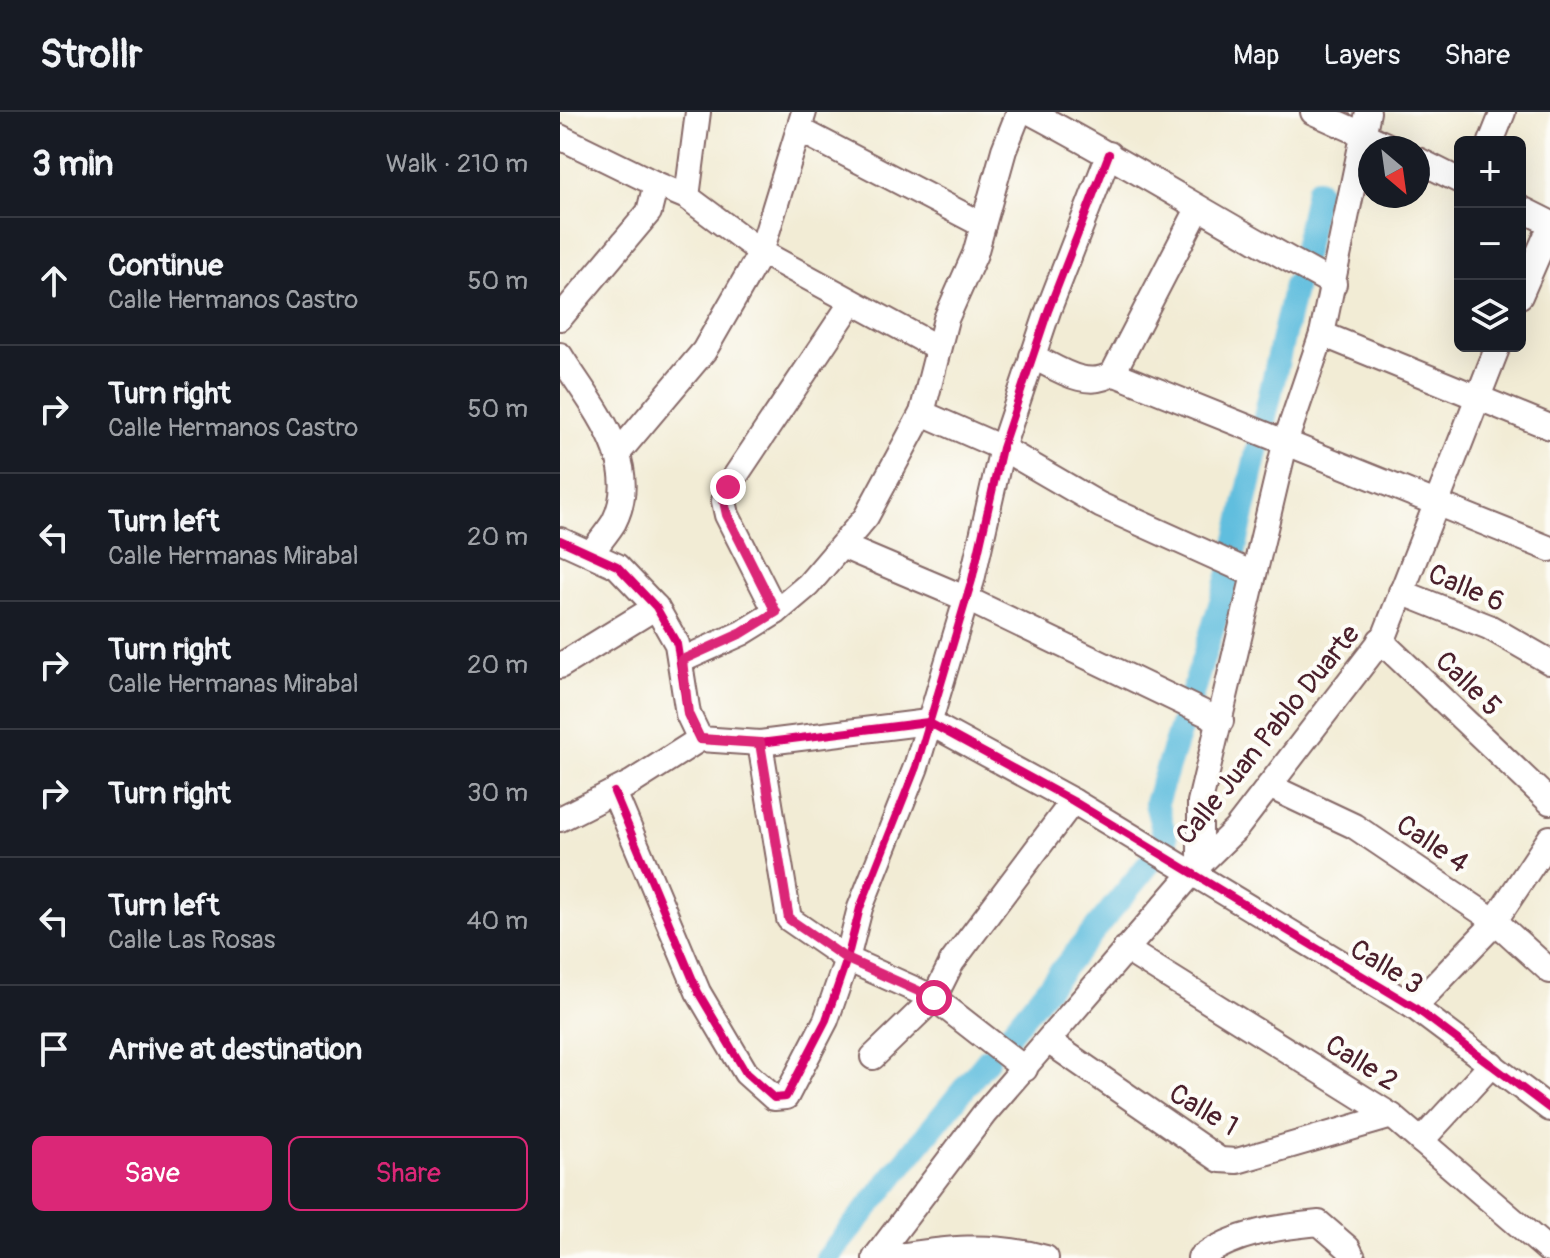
<!DOCTYPE html>
<meta charset="utf-8">
<style>
:root{--surface:#171b24;--page:#20242c;--text:#f1f3f6;--muted:#9ea1a6;--line:#363941;--accent:#db2777}
body{margin:0;font-family:Pangolin,sans-serif;background:var(--page);color:var(--text)}
.controls{position:absolute;right:24px;top:24px;display:grid;overflow:hidden;border-radius:12px;box-shadow:0 8px 32px #0002}
.controls button{width:72px;height:72px;display:grid;place-items:center;padding:0;border:0;border-bottom:2px solid var(--line);background:var(--surface);color:var(--text);font:40px sans-serif}
.compass{position:absolute;left:798px;top:24px;width:72px;height:72px;border-radius:50%;background:var(--surface);box-shadow:0 8px 32px #0002;rotate:151deg}
.stop{position:absolute;width:24px;height:24px;margin:-18px;border:6px solid #db2777;border-radius:50%;background:#fff}
.stop.end{background:#db2777;border-color:#fff;box-shadow:0 2px 8px #0008}
.list{margin:0;padding:0;list-style:none}
h2{display:flex;justify-content:space-between;align-items:center;height:104px;margin:0;padding:0 32px;font-size:34px}
h2 small{font-size:26px;font-weight:400;color:var(--muted)}
.list li{display:grid;grid-template-columns:52px 1fr auto;gap:24px;align-items:center;box-sizing:border-box;height:128px;padding:0 32px;border-top:2px solid var(--line)}
.list b{display:block;font-size:30px;white-space:nowrap}
.list p{margin:0;font-size:26px;white-space:nowrap;color:var(--muted)}
.list em{font-size:26px;font-style:normal;color:var(--muted)}
.actions{display:flex;gap:16px;padding:24px 32px}
.actions a{flex:1;padding:18px 0;border:2px solid var(--accent);border-radius:12px;text-align:center;font-size:28px;color:var(--accent)}
.actions .main{background:var(--accent);color:#fff}
.icon{flex:none;width:44px;height:44px;fill:none;stroke:currentColor;stroke-width:2;stroke-linecap:round;stroke-linejoin:round}
.map{position:relative;flex:none;width:990px;height:1146px;overflow:hidden}
header{display:flex;align-items:center;gap:48px;box-sizing:border-box;height:112px;padding:0 40px;background:var(--surface);border-bottom:2px solid var(--line)}
header strong{font-size:38px}
nav{display:flex;gap:44px;margin-inline-start:auto;font-size:28px}
main{display:flex}
aside{flex:1;background:var(--surface)}
.map>svg:first-child{display:block}
</style>
<header>
<strong>Strollr</strong>
<nav><a>Map</a><a>Layers</a><a>Share</a></nav>
</header>
<main>
<aside>
<h2>3 min<small>Walk · 210 m</small></h2>
<ul class="list">
<li><svg class="icon" aria-label="ahead" viewBox="0 0 24 24"><path d="M12 20V5M6 11l6-6 6 6"/></svg><div><b>Continue</b><p>Calle Hermanos Castro</p></div><em>50 m</em></li>
<li><svg class="icon" aria-label="right" viewBox="0 0 24 24"><path d="M7 20v-9h11M14 6l5 5-5 5"/></svg><div><b>Turn right</b><p>Calle Hermanos Castro</p></div><em>50 m</em></li>
<li><svg class="icon" aria-label="left" viewBox="0 0 24 24"><path d="M17 20v-9H6M10 6l-5 5 5 5"/></svg><div><b>Turn left</b><p>Calle Hermanas Mirabal</p></div><em>20 m</em></li>
<li><svg class="icon" aria-label="right" viewBox="0 0 24 24"><path d="M7 20v-9h11M14 6l5 5-5 5"/></svg><div><b>Turn right</b><p>Calle Hermanas Mirabal</p></div><em>20 m</em></li>
<li><svg class="icon" aria-label="right" viewBox="0 0 24 24"><path d="M7 20v-9h11M14 6l5 5-5 5"/></svg><div><b>Turn right</b></div><em>30 m</em></li>
<li><svg class="icon" aria-label="left" viewBox="0 0 24 24"><path d="M17 20v-9H6M10 6l-5 5 5 5"/></svg><div><b>Turn left</b><p>Calle Las Rosas</p></div><em>40 m</em></li>
<li><svg class="icon" aria-label="arrive" viewBox="0 0 24 24"><path d="M6 21V4h12l-3 4 3 4H6"/></svg><div><b>Arrive at destination</b></div></li>
</ul>
<div class="actions"><a class="main">Save</a><a>Share</a></div>
</aside>
<div class="map">
<svg width="990" height="1146" viewBox="0 0 990 1146">
<rect width="100%" height="100%" fill="#fdfcf7"/>
<filter id="ink" filterUnits="userSpaceOnUse"><feTurbulence type="fractalNoise" baseFrequency=".0125" numOctaves="2"/><feDisplacementMap in="SourceGraphic" scale="16" xChannelSelector="R" yChannelSelector="G"/><feConvolveMatrix kernelMatrix="1 2 1 2 8 2 1 2 1" color-interpolation-filters="sRGB"/></filter>
<filter id="wash" filterUnits="userSpaceOnUse"><feTurbulence type="fractalNoise" baseFrequency=".006" numOctaves="4" result="noise"/><feDisplacementMap in="SourceGraphic" scale="32" xChannelSelector="R" yChannelSelector="G"/><feGaussianBlur stdDeviation="1.8" result="paint"/><feColorMatrix in="noise" values="0 0 0 0 0 0 0 0 0 0 0 0 0 0 0 0 0 1.4 0 .05"/><feComposite in="paint" operator="in"/></filter>
<g filter="url(#wash)">
<rect width="100%" height="100%" fill="#f2ecd5"/>
<g fill="none" stroke-linecap="round" stroke-linejoin="round">
<g stroke="#60bede" stroke-width="24">
<polyline points="744,141 757,78"/>
<polyline points="675,437 735,173"/>
<polyline points="631,585 670,461"/>
<polyline points="606,729 596,691 622,611"/>
<polyline points="446,926 592,748"/>
<polyline points="267,1146 428,947"/>
</g>
</g>
</g>
<g filter="url(#ink)">
<g fill="none" stroke-linecap="round" stroke-linejoin="round">
<defs>
<g id="street">
<path d="M470 0C573 54 671 117 774 172"/>
<polyline points="753,0 833,36"/>
<polyline points="240,18 423,113"/>
<polyline points="0,25 96,72 89,100 0,206"/>
<polyline points="931,30 943,0"/>
<polyline points="858,48 900,69"/>
<polyline points="96,72 127,85 201,140 378,236"/>
<polyline points="127,85 138,0"/>
<polyline points="960,96 990,111"/>
<polyline points="960,184 990,115"/>
<polyline points="762,222 990,315"/>
<path d="M0 243C30 292 84 350 54 410 48 420 39 430 32 440"/>
<path d="M472 244C497 256 527 279 553 261L638 97"/>
<polyline points="553,261 990,437"/>
<polyline points="362,301 442,336 540,393 693,462"/>
<polyline points="59,340 144,239 201,140 244,0"/>
<polyline points="0,428 57,454 96,495 117,532 128,602 140,627 200,631 368,610 513,689 854,895 990,997"/>
<polyline points="282,434 407,487 661,609"/>
<polyline points="841,480 929,515 990,550"/>
<polyline points="216,500 167,403 164,389 168,375 292,190"/>
<polyline points="820,528 990,690"/>
<polyline points="122,548 182,521 216,500 248,473 306,405 362,301 386,207 415,142 444,38 459,0"/>
<polyline points="0,554 96,495"/>
<polyline points="200,631 229,807 287,847 374,886 465,957"/>
<polyline points="709,674 794,714 935,809 990,859"/>
<polyline points="54,680 138,880 186,961 214,986 226,985 266,908 287,847 300,796 356,655 412,468 442,336 488,199 549,42"/>
<polyline points="0,707 71,671 140,627"/>
<polyline points="640,752 640,690 726,328 762,222 808,0"/>
<polyline points="565,837 832,1004 988,1138"/>
<polyline points="854,895 930,816 990,726"/>
<polyline points="488,929 660,1048 677,1049 832,1004"/>
<polyline points="313,945 374,886 392,850 513,689"/>
<polyline points="861,1029 932,952"/>
<polyline points="315,1146 424,1002 640,752 676,717 825,523 938,234"/>
<path d="M326 1146C385 1137 427 1130 486 1146"/>
<path d="M640 1146C675 1121 717 1115 759 1111L788 1136 793 1146"/>
</g>
</defs>
<use href="#street" stroke="#856766" stroke-width="28"/>
<use href="#street" stroke="#fff" stroke-width="24"/>
<defs>
<g id="cycleway">
<polyline points="0,428 57,454 96,495 117,532 128,602 140,627 200,631 368,610 513,689 854,895 990,997"/>
<polyline points="54,680 138,880 186,961 214,986 226,985 266,908 287,847 300,796 356,655 412,468 442,336 488,199 549,42"/>
</g>
</defs>
<use href="#cycleway" stroke="#fdfcf7" stroke-width="13"/>
<use href="#cycleway" stroke="#d6006c" stroke-width="8"/>
</g>
</g>
<g fill="none" stroke-linecap="round" stroke-linejoin="round" filter="url(#ink)">
<polyline stroke="#db2777" stroke-width="10" points="168,375 164,389 167,403 216,500 182,521 122,548 128,602 140,627 200,631 229,807 287,847 374,886"/>
</g>
<g text-anchor="middle" stroke-width="8" stroke-linejoin="round" paint-order="stroke">
<g font-size="28" fill="#4a1f2b" stroke="#fdfcf7">
<text transform="translate(907 475) rotate(23)" y="10">Calle 6</text>
<text transform="translate(909 571) rotate(44)" y="10">Calle 5</text>
<text transform="translate(707 622) rotate(-51)" y="10">Calle Juan Pablo Duarte</text>
<text transform="translate(873 731) rotate(34)" y="10">Calle 4</text>
<text transform="translate(827 854) rotate(31)" y="10">Calle 3</text>
<text transform="translate(802 950) rotate(32)" y="10">Calle 2</text>
<text transform="translate(644 997) rotate(31)" y="10">Calle 1</text>
</g>
</g>
</svg>
<div class="controls">
<button>+</button>
<button>−</button>
<button><svg class="icon" aria-label="layers" viewBox="0 0 24 24"><path d="M12 4l9 5-9 5-9-5zM3 14l9 5 9-5"/></svg></button>
</div>
<svg class="compass" viewBox="-18 -18 36 36"><path d="M0-13l5 13h-10z" fill="#e53935"/><path d="M0 13l5-13h-10z" fill="#9ea1a6"/></svg>
<div class="stop" style="left:374px;top:886px"></div>
<div class="stop end" style="left:168px;top:375px"></div>
</div>
</main>
